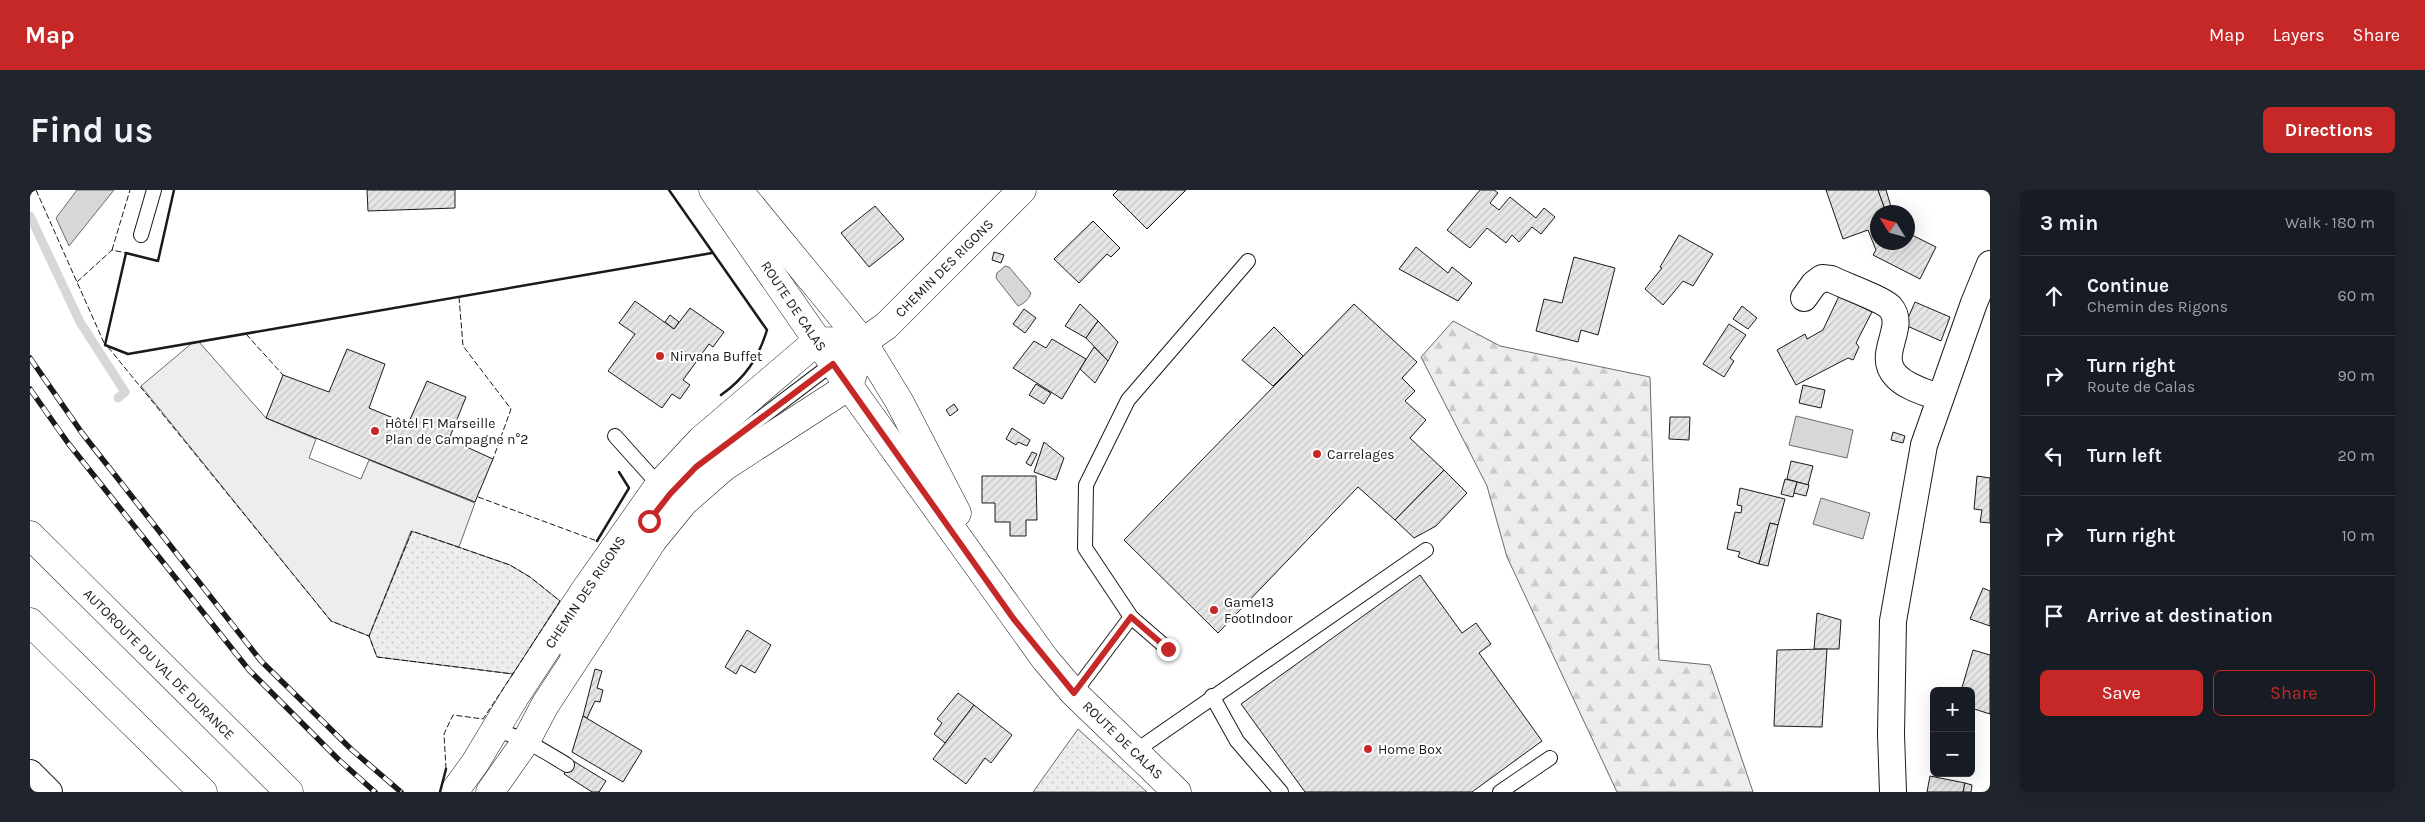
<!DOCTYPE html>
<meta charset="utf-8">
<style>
:root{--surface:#171b24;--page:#20242c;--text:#f1f3f6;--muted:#9ea1a6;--line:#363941;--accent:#c62828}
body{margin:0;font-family:Karla,sans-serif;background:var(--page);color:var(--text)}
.controls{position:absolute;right:15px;bottom:15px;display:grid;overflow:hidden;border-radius:8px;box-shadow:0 5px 20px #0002}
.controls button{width:45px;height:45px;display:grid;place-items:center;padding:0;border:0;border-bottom:1px solid var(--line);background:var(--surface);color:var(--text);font:25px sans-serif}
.compass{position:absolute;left:1840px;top:15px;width:45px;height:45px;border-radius:50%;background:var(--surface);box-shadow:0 5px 20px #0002;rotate:307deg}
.stop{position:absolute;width:15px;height:15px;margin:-11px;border:4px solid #c62828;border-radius:50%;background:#fff}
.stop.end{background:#c62828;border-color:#fff;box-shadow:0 1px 5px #0008}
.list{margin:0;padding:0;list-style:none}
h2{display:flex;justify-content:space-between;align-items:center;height:65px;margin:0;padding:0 20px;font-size:21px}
h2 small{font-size:16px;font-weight:400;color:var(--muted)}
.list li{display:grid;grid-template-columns:32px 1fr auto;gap:15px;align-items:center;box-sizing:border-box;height:80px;padding:0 20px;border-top:1px solid var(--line)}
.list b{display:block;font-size:19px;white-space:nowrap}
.list p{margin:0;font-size:16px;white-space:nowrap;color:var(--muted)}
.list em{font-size:16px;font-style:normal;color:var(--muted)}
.actions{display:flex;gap:10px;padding:15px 20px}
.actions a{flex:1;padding:11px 0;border:1px solid var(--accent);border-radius:8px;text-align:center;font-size:18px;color:var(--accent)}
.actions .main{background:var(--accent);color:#fff}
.icon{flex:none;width:28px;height:28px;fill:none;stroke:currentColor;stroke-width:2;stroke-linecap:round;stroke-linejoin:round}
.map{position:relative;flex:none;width:1960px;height:602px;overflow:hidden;border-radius:8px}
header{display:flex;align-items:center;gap:30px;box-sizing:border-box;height:70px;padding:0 25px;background:var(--accent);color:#fff}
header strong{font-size:24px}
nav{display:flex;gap:28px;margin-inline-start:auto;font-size:18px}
.intro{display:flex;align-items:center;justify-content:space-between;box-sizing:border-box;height:120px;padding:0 30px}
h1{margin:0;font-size:35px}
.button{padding:12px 22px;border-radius:8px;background:var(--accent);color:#fff;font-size:18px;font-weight:700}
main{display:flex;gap:30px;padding:0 30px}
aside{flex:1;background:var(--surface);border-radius:8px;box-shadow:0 5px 20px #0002}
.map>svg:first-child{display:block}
</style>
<header>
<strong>Map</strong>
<nav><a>Map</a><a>Layers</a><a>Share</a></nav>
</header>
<div class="intro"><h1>Find us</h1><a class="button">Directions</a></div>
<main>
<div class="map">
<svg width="1960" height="602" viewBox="0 0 1960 602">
<defs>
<pattern id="grass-dots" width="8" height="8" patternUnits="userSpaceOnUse" patternTransform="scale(1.25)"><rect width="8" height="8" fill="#ededed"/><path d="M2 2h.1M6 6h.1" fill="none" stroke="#cbcbcb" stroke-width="1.8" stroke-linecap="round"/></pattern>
<pattern id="forest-firs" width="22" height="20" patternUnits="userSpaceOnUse" patternTransform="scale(1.25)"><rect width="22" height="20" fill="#ededed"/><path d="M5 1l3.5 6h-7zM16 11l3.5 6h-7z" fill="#cbcbcb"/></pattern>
<pattern id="building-hatch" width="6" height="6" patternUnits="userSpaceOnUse" patternTransform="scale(1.25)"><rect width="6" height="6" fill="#e6e6e6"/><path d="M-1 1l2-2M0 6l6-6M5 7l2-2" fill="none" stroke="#c5c5c5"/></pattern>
</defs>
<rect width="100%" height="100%" fill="#fff"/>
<g fill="url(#grass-dots)" stroke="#6a6a6a">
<polygon points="382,341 480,375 500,387 530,411 483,484 347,467 339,446"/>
<polygon points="1048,539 1117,602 1003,602"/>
</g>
<polygon fill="url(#forest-firs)" stroke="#6a6a6a" points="1423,131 1470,156 1620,187 1629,470 1680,475 1723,602 1587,602 1477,367 1457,296 1391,167"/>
<polygon fill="#ededed" stroke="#6a6a6a" points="169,152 236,228 286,249 279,268 331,289 339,270 445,313 429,357 381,341 339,446 301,431 111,196 161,154"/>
<g fill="#d7d7d7" stroke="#6a6a6a">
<polygon points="47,0 84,0 39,56 26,28"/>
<path d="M975 76 979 77 1001 103C998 110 995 113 988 116L966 88 967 83Z"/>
<polygon points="1766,226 1823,240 1817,268 1759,255"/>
<polygon points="1791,308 1840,323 1833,349 1783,334"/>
</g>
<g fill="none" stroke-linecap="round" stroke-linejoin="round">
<polyline stroke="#d7d7d7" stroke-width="9" points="0,26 50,132 95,202 88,208"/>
</g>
<g fill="url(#building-hatch)" stroke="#1a1a1a">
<polygon points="337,0 425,0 425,18 338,21"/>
<polygon points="1088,0 1156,0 1117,39 1083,5"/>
<polygon points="1450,0 1464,0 1468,3 1460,13 1469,20 1480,7 1506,28 1514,18 1525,27 1511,44 1502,37 1489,52 1482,45 1476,53 1457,38 1440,58 1417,40"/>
<polygon points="1796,0 1848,0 1856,22 1848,22 1848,52 1878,52 1878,43 1906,57 1890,89 1843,65 1846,60 1838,40 1813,49"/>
<polygon points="1848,0 1856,0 1862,20 1856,22"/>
<polygon points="845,16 874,49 839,77 811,43"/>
<polygon points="1063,31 1090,58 1081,67 1077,64 1049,93 1024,69"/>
<polygon points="1649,45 1683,64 1663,96 1653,91 1633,115 1615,99 1632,78 1630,77"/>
<polygon points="1386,57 1418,83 1422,77 1442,93 1428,111 1369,79"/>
<polygon points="964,62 974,65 971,73 962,70"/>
<polygon points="1544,67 1585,78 1568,145 1551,140 1548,152 1506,141 1514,109 1532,113"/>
<polygon points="1809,106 1842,122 1826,153 1829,157 1823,170 1818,168 1766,195 1747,160 1775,144 1777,149 1793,140"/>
<polygon points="605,111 644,139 660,118 694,142 683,157 679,154 653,190 660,195 650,209 642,204 632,218 578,181 605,144 589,133"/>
<polygon points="1885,112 1920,127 1911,151 1875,135"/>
<polygon points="1050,114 1068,131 1056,148 1035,136"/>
<polygon points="1324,114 1387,172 1372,188 1385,201 1375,211 1396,230 1380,248 1414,280 1365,330 1328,297 1188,443 1094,350"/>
<polygon points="1712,116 1727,128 1718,139 1703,129"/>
<polygon points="994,119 1006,128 995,143 983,134"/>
<polygon points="640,125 649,132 644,139 635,132"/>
<polygon points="1068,131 1088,152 1078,171 1056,148"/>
<polygon points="1699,134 1716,145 1700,168 1704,171 1694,187 1673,174"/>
<polygon points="1244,137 1273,166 1243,196 1212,170"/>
<polygon points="1022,149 1056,169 1032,209 983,178 1004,151 1016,158"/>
<polygon points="1064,157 1078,171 1065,193 1050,179"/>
<polygon points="317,159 355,174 339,218 378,234 397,191 436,207 419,249 463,269 445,312 236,228 253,185 299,202"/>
<polygon points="1006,194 1021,203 1014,214 999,205"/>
<polygon points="1773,195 1795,200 1791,218 1769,213"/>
<polygon points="924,214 928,220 920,226 916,220"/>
<polygon points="1640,227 1660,227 1659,250 1639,249"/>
<polygon points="982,238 1000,250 997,256 988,252 986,255 976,249"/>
<polygon points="1863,242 1875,246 1873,253 1861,250"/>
<polygon points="1014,252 1034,268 1026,290 1004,282"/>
<polygon points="1002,262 1007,264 1001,276 996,273"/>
<polygon points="1761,271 1783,276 1778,295 1757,289"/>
<polygon points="1414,280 1437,303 1406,336 1384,348 1365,330"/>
<polygon points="952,286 1006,286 1007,330 996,330 996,346 980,346 980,332 965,332 965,313 952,313"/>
<polygon points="1947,286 1960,288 1960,333 1950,332 1952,320 1944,319"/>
<polygon points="1755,289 1767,292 1763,307 1751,304"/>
<polygon points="1767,292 1779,295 1776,306 1764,303"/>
<polygon points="1710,298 1755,309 1748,335 1740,333 1729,374 1708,367 1710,362 1697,359 1705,322 1711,323 1712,316 1707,315"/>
<polygon points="1740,333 1748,335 1738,376 1729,374"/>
<polygon points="1390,385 1432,443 1446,433 1461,454 1449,463 1512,551 1442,602 1275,602 1211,514"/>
<polygon points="1953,398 1960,401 1960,436 1940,429"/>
<polygon points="1787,423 1811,430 1809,459 1784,459"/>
<polygon points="717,440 741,455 725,483 711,475 706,484 695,477"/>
<polygon points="1797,459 1792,537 1744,536 1747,460"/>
<polygon points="1943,460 1960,465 1960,524 1941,518 1941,501 1931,501"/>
<polygon points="565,479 572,481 567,498 573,500 570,512 565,511 557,528 553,526"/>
<polygon points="928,503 944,515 915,553 904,544 912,533 907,529"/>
<polygon points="944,515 982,545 961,573 955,568 936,594 903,569"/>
<polygon points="553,526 612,561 593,592 542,562"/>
<polygon points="540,569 576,591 569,602 562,602 534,584"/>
<polygon points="1900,586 1935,593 1933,602 1897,602"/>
<polygon points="1935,593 1942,595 1941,602 1933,602"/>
</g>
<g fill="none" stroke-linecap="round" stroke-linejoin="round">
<defs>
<g id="service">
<polyline points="111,45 124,0"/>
<polyline points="585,246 629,295"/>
<polyline points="623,326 666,277 806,171"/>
<polyline points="1101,427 1055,358 1056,295 1098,210 1218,71"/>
<polyline points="537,463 544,444 605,352"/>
<polyline points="1044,503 1101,427 1138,459"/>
<polyline points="1182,506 1207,551 1251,602"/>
<path d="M465 540C491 546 514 561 537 575"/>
<polyline points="1104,562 1396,360"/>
<polyline points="1470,602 1520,568"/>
</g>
<g id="minor">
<path d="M1774 108 1784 94 1792 88 1801 89C1813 95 1852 109 1860 117 1878 137 1845 164 1866 186 1877 198 1896 202 1910 208"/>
<polyline points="0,583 19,602"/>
<polyline points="1863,602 1861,544 1863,431 1894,255 1944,113 1960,74"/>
</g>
<g id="tertiary">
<polyline points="424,602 445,573 486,505 555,400 629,295 671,250 787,151 833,152 856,136 992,0"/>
<polyline points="460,602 496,551 515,515 623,350 654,312 694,277 819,196 833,152"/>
</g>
<g id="secondary">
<polyline points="683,0 819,196 1015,469 1044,503 1147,602"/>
<polyline points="708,0 833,152 869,211 927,323"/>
</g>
<g id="motorway">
<polyline points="0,345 259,602"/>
<polyline points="0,432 173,602"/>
</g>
</defs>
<use href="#service" stroke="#1a1a1a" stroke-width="16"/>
<use href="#minor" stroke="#1a1a1a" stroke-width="28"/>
<use href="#tertiary" stroke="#1a1a1a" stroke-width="29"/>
<use href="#secondary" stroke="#1a1a1a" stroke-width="29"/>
<use href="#motorway" stroke="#1a1a1a" stroke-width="29"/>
<use href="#service" stroke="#fff" stroke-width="14"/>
<use href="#minor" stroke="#fff" stroke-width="26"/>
<use href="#tertiary" stroke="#fff" stroke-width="28"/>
<use href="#secondary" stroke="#fff" stroke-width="28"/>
<use href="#motorway" stroke="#fff" stroke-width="28"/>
<defs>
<g id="rail">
<polyline points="0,168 52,243 231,471 322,560 371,602"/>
<polyline points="0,199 38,253 219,480 309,570 345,602"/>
</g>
</defs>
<use href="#rail" stroke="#1a1a1a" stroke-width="5.5"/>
<use href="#rail" stroke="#fff" stroke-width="4" stroke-dasharray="11" stroke-linecap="butt"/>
<g stroke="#1a1a1a" stroke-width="1" stroke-dasharray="6 2.5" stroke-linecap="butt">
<polyline points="6,0 75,155"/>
<polyline points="82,60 100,0"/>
<polyline points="47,92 82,60 96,63"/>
<polyline points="429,107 433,156 481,219 463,269"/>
<polyline points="216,144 253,185"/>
<polyline points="78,157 301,431 339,446"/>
<polyline points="448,307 567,351"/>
<polyline points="416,579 414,544 423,525 453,529 483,484 347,467 339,446 382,341 480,375 500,387 530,411 483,484"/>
</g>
<g stroke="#1a1a1a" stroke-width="2.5">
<polyline points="144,0 128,71 96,63 75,155 98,164 682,63"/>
<path d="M639 0 737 140C728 169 715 188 691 205"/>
<polyline points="567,351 599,298 589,282"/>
<polyline points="410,602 416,579"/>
</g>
</g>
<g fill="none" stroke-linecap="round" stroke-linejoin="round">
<polyline stroke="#c62828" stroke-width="6" points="619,331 640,304 666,277 803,174 983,428 1044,503 1101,427 1138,459"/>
</g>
<g fill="#c62828" stroke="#fff" stroke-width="2">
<circle cx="630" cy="166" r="5"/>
<circle cx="345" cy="241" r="5"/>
<circle cx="1287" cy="264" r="5"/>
<circle cx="1184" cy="420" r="5"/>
<circle cx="1338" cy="559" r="5"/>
</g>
<g text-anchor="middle" stroke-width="4" stroke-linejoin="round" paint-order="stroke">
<g font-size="14" fill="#1a1a1a" stroke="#fff">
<text transform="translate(914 78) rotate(-45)" y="5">CHEMIN DES RIGONS</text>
<text transform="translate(764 116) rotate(56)" y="5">ROUTE DE CALAS</text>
<text transform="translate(555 402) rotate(-56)" y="5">CHEMIN DES RIGONS</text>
<text transform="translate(129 474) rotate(45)" y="5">AUTOROUTE DU VAL DE DURANCE</text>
<text transform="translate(1093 550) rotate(44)" y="5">ROUTE DE CALAS</text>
</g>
<g font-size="14" fill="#1a1a1a" stroke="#fff" text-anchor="start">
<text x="640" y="171">Nirvana Buffet</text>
<text x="355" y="238">Hôtel F1 Marseille<tspan x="355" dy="16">Plan de Campagne n°2</tspan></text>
<text x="1297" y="269">Carrelages</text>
<text x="1194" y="417">Game13<tspan x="1194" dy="16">FootIndoor</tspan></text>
<text x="1348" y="564">Home Box</text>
</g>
</g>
</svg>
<div class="controls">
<button>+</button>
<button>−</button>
</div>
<svg class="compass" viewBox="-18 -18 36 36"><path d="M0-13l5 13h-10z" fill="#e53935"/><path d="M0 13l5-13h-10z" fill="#9ea1a6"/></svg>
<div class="stop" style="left:619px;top:331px"></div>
<div class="stop end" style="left:1138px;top:459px"></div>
</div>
<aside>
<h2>3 min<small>Walk · 180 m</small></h2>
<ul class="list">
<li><svg class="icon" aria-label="ahead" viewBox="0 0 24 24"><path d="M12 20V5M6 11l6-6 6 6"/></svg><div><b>Continue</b><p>Chemin des Rigons</p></div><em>60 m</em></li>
<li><svg class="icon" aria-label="right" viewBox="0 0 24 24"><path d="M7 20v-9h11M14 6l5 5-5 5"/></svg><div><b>Turn right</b><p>Route de Calas</p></div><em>90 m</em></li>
<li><svg class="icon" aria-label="left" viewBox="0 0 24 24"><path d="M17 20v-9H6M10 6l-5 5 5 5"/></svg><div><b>Turn left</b></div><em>20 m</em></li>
<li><svg class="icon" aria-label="right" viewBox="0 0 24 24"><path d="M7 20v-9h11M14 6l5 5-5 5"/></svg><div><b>Turn right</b></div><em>10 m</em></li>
<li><svg class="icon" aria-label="arrive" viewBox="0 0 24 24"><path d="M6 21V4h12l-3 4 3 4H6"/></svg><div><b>Arrive at destination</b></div></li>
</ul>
<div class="actions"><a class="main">Save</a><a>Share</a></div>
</aside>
</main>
